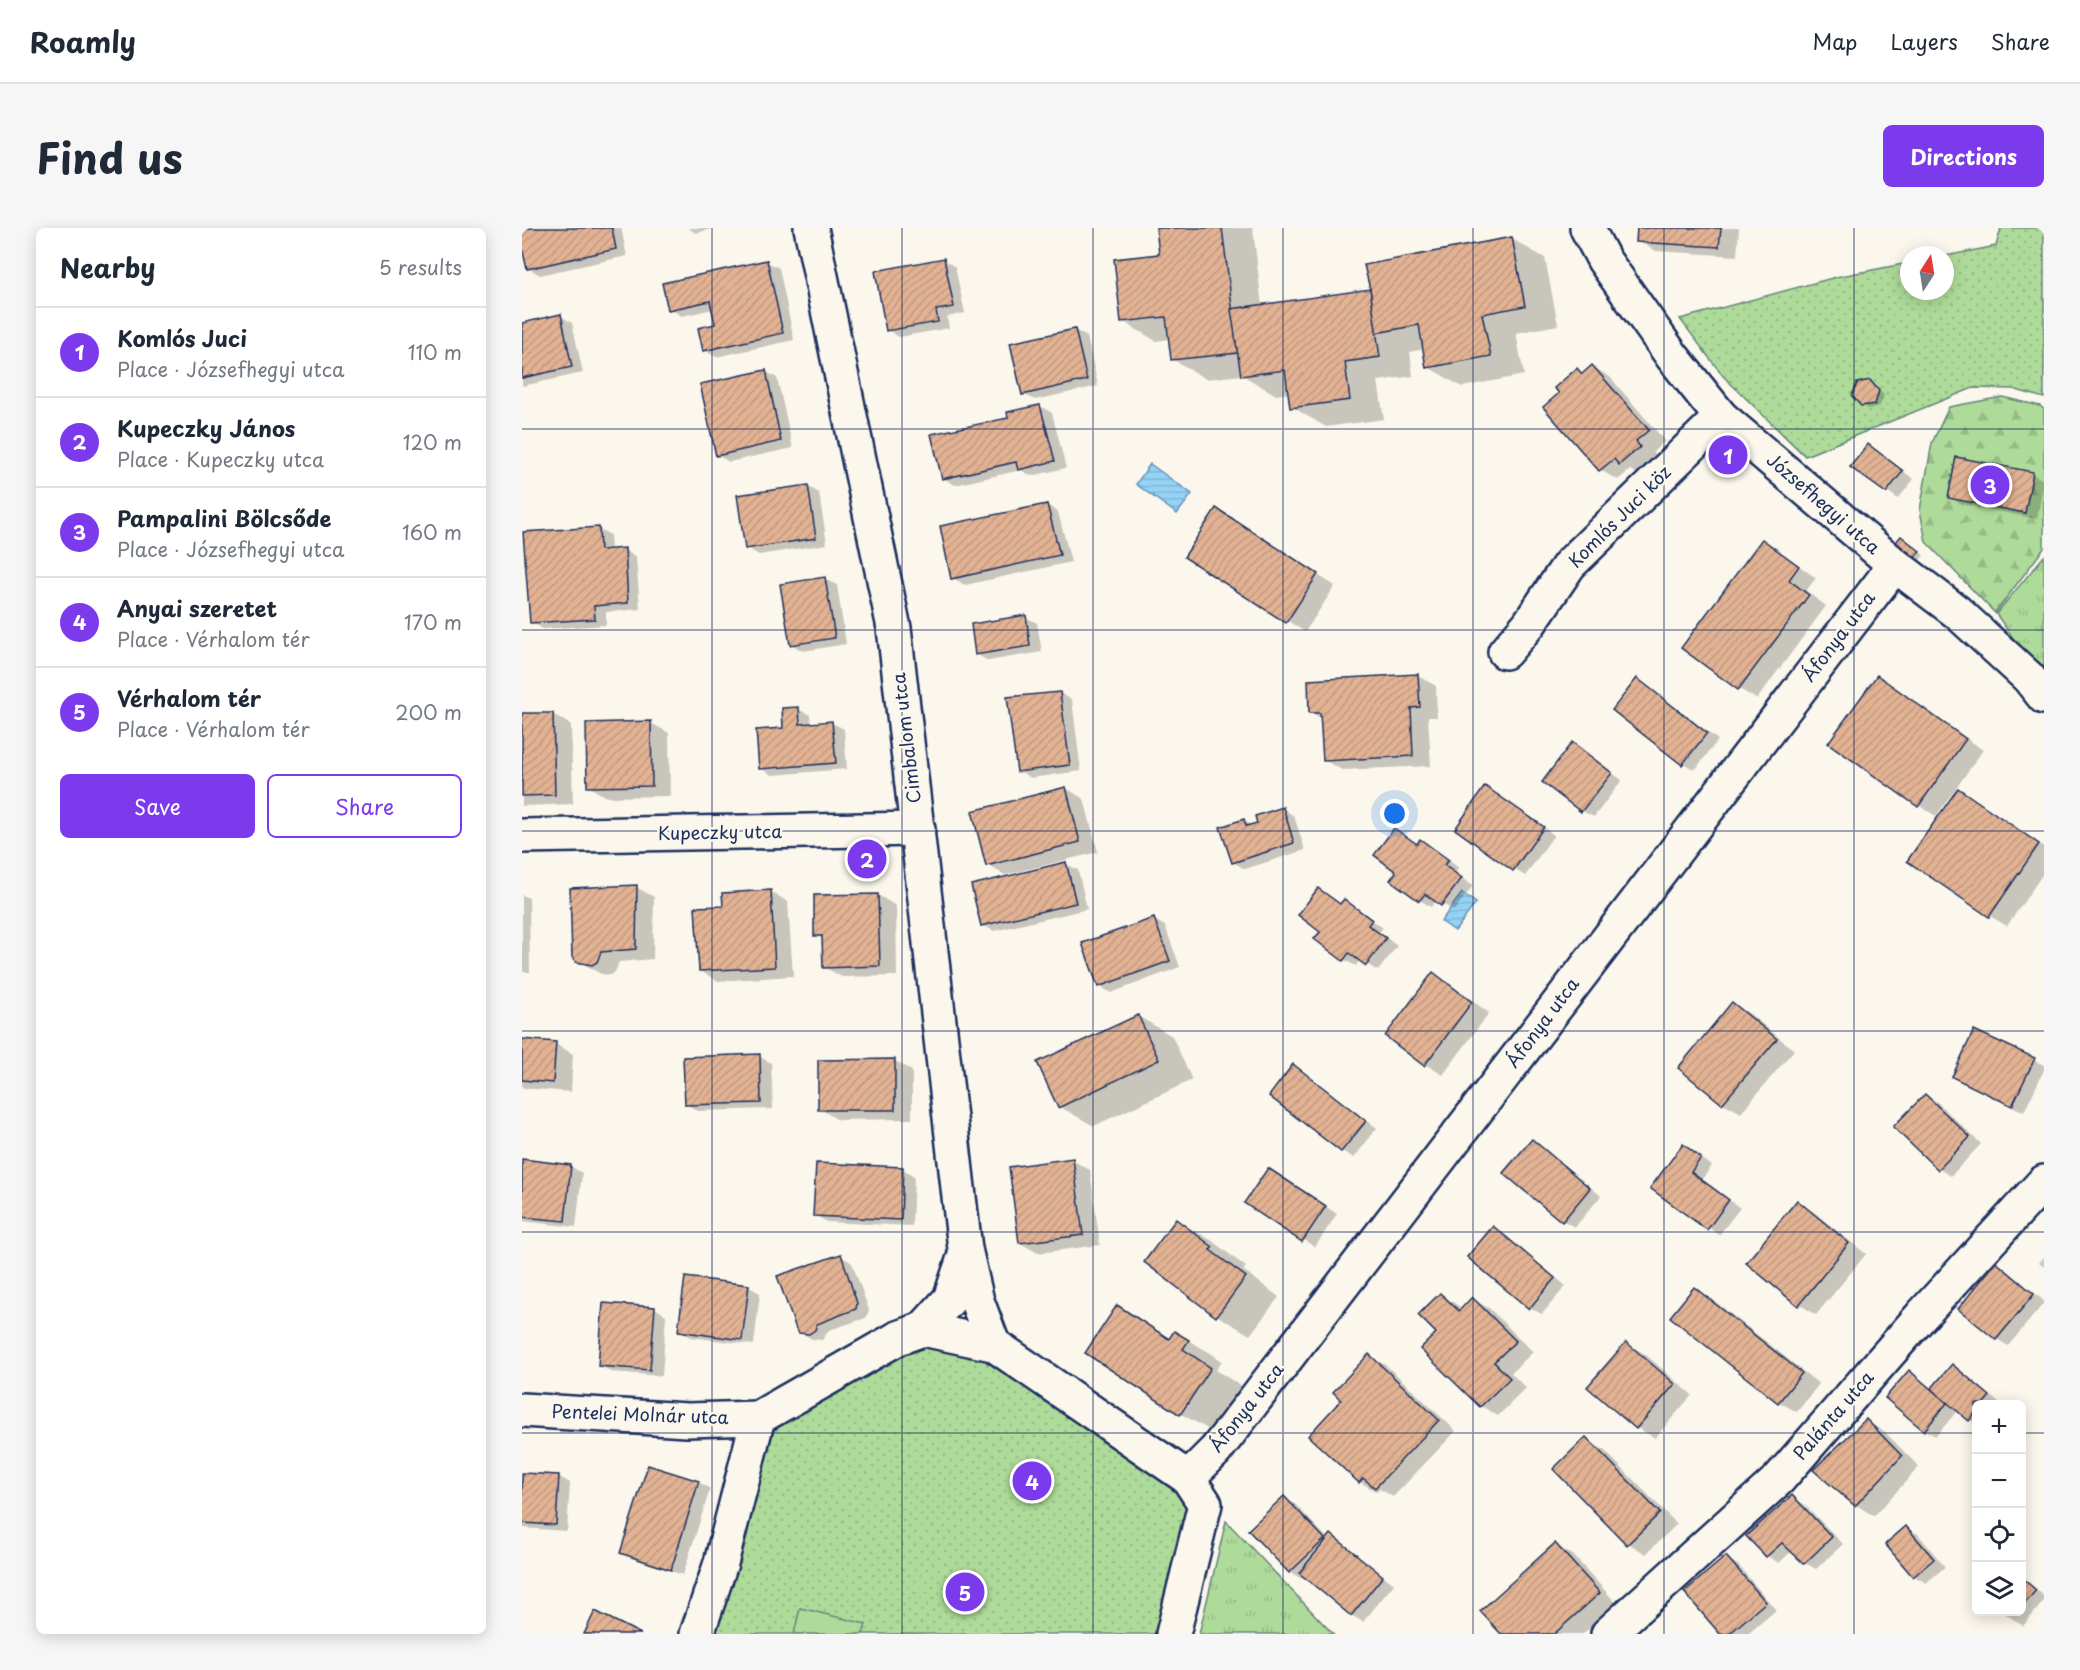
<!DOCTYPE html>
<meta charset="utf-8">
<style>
:root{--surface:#fff;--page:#f6f6f7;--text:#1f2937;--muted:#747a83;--line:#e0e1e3;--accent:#7c3aed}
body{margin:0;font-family:"Playpen Sans",sans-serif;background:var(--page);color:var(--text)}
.controls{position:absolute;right:18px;bottom:18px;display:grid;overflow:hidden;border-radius:9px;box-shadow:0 3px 15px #0003}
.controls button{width:54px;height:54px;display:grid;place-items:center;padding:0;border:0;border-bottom:2px solid var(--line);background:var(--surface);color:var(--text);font:30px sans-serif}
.compass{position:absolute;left:1378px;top:18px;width:54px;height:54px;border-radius:50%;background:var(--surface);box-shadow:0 3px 15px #0003;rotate:12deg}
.you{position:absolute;left:873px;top:586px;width:21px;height:21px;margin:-15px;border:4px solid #fff;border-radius:50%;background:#1a73e8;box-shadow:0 0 0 9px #1a73e833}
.badge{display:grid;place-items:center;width:39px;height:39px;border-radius:50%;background:var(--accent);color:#fff;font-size:20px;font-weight:700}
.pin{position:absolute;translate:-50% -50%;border:3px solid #fff;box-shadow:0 2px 6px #0006}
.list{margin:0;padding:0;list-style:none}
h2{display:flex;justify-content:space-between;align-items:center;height:78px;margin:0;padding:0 24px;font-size:26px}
h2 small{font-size:20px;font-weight:400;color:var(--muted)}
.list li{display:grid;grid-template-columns:39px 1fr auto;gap:18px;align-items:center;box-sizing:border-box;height:90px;padding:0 24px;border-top:2px solid var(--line)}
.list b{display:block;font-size:22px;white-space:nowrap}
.list p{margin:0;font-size:20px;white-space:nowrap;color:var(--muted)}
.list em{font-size:20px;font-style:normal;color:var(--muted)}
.actions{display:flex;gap:12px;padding:18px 24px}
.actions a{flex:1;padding:14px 0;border:2px solid var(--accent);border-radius:9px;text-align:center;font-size:21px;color:var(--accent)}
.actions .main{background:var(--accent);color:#fff}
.icon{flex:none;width:33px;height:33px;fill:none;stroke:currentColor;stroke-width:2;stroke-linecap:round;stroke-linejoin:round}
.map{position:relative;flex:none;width:1522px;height:1406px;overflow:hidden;border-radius:9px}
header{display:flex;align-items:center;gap:36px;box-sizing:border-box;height:84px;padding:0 30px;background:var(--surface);border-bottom:2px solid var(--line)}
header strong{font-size:28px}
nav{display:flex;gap:33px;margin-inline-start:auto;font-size:21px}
.intro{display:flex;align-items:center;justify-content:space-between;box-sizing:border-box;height:144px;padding:0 36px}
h1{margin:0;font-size:42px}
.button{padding:15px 27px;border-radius:9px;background:var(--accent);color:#fff;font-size:21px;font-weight:700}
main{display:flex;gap:36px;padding:0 36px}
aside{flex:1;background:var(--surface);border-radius:9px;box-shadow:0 3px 15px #0003}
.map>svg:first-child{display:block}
</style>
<header>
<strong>Roamly</strong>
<nav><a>Map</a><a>Layers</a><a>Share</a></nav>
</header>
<div class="intro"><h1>Find us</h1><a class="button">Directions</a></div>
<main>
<aside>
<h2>Nearby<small>5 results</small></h2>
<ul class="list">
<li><span class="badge">1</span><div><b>Komlós Juci</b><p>Place · Józsefhegyi utca</p></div><em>110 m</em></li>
<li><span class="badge">2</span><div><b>Kupeczky János</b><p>Place · Kupeczky utca</p></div><em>120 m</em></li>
<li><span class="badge">3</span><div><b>Pampalini Bölcsőde</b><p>Place · Józsefhegyi utca</p></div><em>160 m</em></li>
<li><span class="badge">4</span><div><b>Anyai szeretet</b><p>Place · Vérhalom tér</p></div><em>170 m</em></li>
<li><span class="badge">5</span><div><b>Vérhalom tér</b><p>Place · Vérhalom tér</p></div><em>200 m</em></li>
</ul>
<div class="actions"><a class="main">Save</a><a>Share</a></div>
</aside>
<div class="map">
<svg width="1522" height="1406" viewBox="0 0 1522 1406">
<defs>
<pattern id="grass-tufts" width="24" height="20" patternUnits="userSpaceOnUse" patternTransform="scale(1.5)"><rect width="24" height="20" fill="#aedb99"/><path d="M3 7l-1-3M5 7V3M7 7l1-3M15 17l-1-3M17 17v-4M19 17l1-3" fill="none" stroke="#95bc86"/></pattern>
<pattern id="forest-firs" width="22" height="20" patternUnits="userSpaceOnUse" patternTransform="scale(1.5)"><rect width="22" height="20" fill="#aedb99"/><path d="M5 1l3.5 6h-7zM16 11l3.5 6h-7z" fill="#95bc86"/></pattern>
<pattern id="park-dots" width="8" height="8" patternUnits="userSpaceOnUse" patternTransform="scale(1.5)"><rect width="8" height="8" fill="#aedb99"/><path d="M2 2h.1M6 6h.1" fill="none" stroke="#95bc86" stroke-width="1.8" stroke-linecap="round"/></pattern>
<pattern id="water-rules" width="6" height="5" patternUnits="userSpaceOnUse" patternTransform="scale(1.5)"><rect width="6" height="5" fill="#95d3f6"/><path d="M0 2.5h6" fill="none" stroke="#80b5d5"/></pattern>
<pattern id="building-hatch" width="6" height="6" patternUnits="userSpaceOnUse" patternTransform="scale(1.5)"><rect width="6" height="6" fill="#e2b293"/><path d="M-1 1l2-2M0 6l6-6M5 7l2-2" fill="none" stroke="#c19981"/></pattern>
</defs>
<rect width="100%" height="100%" fill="#fbf7ec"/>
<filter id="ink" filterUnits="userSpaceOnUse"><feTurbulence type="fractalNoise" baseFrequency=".0167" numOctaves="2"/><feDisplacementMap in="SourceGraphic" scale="12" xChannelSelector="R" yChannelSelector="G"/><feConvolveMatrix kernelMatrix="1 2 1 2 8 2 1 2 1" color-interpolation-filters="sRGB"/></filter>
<g filter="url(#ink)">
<g fill="url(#grass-tufts)" stroke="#64857c" stroke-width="1.5">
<polygon points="1522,328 1522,453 1474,386"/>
<polygon points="704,1293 811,1406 677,1406"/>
</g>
<polygon fill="url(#forest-firs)" stroke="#64857c" stroke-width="1.5" points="1480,169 1518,178 1522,181 1522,320 1473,385 1404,314 1398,282 1410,215 1427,179"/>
<g fill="url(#park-dots)" stroke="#64857c" stroke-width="1.5">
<polygon points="1479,0 1522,0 1522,170 1491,161 1451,160 1283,228 1201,148 1158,91 1314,49 1387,35 1387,63 1423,63 1423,28 1474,18"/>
<polygon points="376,1110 471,1116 683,1276 651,1406 175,1406 236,1190"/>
</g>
<polygon fill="#aedb99" stroke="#64857c" stroke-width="1.5" points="278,1380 344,1396 341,1406 272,1406"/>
<g fill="url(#water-rules)" stroke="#6491b9" stroke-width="1.5">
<polygon points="628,236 670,266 655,286 614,256"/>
<polygon points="940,665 954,675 933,703 919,693"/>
</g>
<g fill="#0003">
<polygon points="0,0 99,0 105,28 18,47 6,40 0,13"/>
<polygon points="166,0 193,0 174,5"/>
<polygon points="635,0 731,0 740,78 850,62 990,11 1023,30 1036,97 994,105 1002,147 940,159 906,139 902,121 888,124 891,148 856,153 862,191 804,199 770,179 768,165 754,167 720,147 684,151 650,131 648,111 634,113 600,93 638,28"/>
<polygon points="1117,0 1217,0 1215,28 1134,23 1116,13"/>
<polygon points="422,32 433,39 443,85 425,89 427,100 377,109 366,102"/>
<polygon points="245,34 257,40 272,112 194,129 182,122 195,97 191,81 160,88 148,81"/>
<polygon points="39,88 50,95 61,145 0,158 0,96"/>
<polygon points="553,102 565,109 576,158 513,172 501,166"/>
<polygon points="1070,138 1088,149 1143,213 1131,224 1135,229 1116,246 1108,242 1096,252 1078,242 1055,142 1062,146"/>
<polygon points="243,143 255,150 271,220 207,234 195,227"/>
<polygon points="1348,154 1362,167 1358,178 1346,181 1340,177"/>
<polygon points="518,178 530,185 544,240 509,248 499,242 433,257 421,250 488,191"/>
<polygon points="1346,218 1392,251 1376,271 1331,238"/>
<polygon points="1510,246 1522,252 1515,291 1439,276 1428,269"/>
<polygon points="285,258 297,265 305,316 237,327 225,320"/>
<polygon points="525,277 536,284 549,334 443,357 431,350"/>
<polygon points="695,282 813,358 783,404 664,328"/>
<polygon points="76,300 88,307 89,323 102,322 114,329 118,381 84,384 84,397 21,401 9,394"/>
<polygon points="1241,313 1258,324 1294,350 1284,363 1304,378 1235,471 1217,461 1161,420"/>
<polygon points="1384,313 1402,327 1390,343"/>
<polygon points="303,351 315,357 324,416 281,423 269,416"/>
<polygon points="503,389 515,395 520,424 466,433 454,426"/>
<polygon points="896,448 914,458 915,489 906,489 909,538 820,542 802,532 800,491 789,484"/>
<polygon points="1355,449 1373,459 1461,522 1434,560 1522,619 1522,644 1485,698 1468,688 1433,566 1431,564 1414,588 1396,577"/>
<polygon points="1115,452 1127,459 1196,512 1173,542 1161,535"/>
<polygon points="538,465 550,472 559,543 509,550 497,543"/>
<polygon points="276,481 288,487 289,496 310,495 322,501 325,541 250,547 238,540"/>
<polygon points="31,486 49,497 51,576 0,578 0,487"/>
<polygon points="129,495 147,505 148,568 84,569 66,558"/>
<polygon points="1051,516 1100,552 1072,589 1060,583"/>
<polygon points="544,560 562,571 576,624 483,647 465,637"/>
<polygon points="975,567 1032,607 1003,648 992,641"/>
<polygon points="761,581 772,588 783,622 723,641 711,634 722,593 731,598 737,596"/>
<polygon points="872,602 896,617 899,613 910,620 937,640 933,645 951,658 932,683 914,672 909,679 898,672 876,643"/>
<polygon points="544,636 556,642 565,681 472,703 460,697"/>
<polygon points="114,659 132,669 131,731 97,734 93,744 89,747 79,746 60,735"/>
<polygon points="796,662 820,677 823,673 834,680 861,700 857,704 875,718 856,743 838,732 834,738 822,732 800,703"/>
<polygon points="248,663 266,674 271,748 196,753 178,743 203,679"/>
<polygon points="0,667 7,670 8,744 0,744"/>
<polygon points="356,667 374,678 375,748 320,749 302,739 302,712 294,707 293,668"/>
<polygon points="631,691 643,698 658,739 589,765 577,758"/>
<polygon points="911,746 929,757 967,785 921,847 903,836"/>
<polygon points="1211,776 1228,786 1272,822 1219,885 1201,875 1158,839"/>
<polygon points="616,788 650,808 670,852 572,898 538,879"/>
<polygon points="1453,804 1522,837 1522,842 1502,884 1432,849"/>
<polygon points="0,813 33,816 51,826 49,864 0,860"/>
<polygon points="237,828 249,835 251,881 176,883 164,876"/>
<polygon points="373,833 390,843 390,891 316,892 298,881"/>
<polygon points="771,838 783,845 855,900 832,930 820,923 749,867"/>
<polygon points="1404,867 1415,874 1459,916 1429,948 1417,941"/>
<polygon points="1010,913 1022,920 1079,968 1053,999 1041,993"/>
<polygon points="1173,925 1190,938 1180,951 1218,980 1197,1007 1130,959"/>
<polygon points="550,932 568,942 578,1017 516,1025 498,1015"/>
<polygon points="0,933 48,938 60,945 54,999 0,993"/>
<polygon points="381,941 392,948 390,998 305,994 293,987"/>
<polygon points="758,948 815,986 793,1019 724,975"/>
<polygon points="1275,974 1293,985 1344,1026 1294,1087 1277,1076"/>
<polygon points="655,993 689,1012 724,1039 721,1042 757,1069 728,1107 694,1087"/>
<polygon points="971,1000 983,1007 1044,1058 1020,1086 1008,1080"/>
<polygon points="319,1028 330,1035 347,1082 344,1090 307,1102 300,1112 290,1111 278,1104"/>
<polygon points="1522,1029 1522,1039 1517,1035"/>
<polygon points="1475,1036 1486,1043 1522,1073 1522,1075 1486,1118 1475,1111"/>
<polygon points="227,1059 238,1065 232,1117 169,1109 157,1103"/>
<polygon points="1172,1061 1190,1071 1297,1156 1275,1184 1257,1174"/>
<polygon points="919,1066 941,1081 951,1071 968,1081 1011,1124 989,1145 1004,1160 976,1188 959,1178 916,1105"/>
<polygon points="595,1079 648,1111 653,1105 687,1124 700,1133 694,1142 722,1160 693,1205 659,1186 565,1125"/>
<polygon points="133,1080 144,1087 140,1148 89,1144 77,1137"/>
<polygon points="1105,1116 1123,1126 1170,1167 1133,1210 1115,1200 1067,1159"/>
<polygon points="847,1128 865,1138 934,1203 871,1269 858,1261 855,1264 838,1254 822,1172"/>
<polygon points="1430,1138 1442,1145 1478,1176 1454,1176 1454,1196 1436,1182 1414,1208 1402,1202 1387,1144 1411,1161"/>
<polygon points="1344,1193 1362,1203 1397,1239 1352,1288 1334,1277 1293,1242"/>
<polygon points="1064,1211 1082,1222 1155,1296 1124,1326 1106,1315"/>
<polygon points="127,1239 177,1254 188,1261 161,1347 112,1331 100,1325"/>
<polygon points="0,1246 36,1248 48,1255 45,1303 0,1300"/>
<polygon points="1270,1269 1282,1276 1321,1316 1294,1341 1283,1335 1270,1323 1257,1335 1245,1328"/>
<polygon points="762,1270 774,1277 806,1311 809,1308 821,1315 872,1356 841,1394 829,1387 783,1348 780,1351 768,1344 728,1302"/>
<polygon points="1384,1300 1396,1306 1423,1339 1404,1355 1392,1348 1365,1316"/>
<polygon points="1033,1317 1051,1327 1095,1376 1061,1406 981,1406"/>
<polygon points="1204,1330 1216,1337 1254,1382 1226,1406 1200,1406"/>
<polygon points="1500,1349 1522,1368 1522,1373 1501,1398 1481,1384 1500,1384"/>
</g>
<g fill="url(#building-hatch)" stroke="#1b2f5e" stroke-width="1.5">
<polygon points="0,0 90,0 94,21 5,41 0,20"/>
<polygon points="634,0 700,0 716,125 649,132 644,89 599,94 592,31 637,26"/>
<polygon points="1115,0 1199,0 1197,19 1114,14"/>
<polygon points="990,9 1003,78 960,86 969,128 904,140 897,97 854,105 848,61 842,37"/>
<polygon points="422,30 432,79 414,82 416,94 364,103 353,43"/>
<polygon points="245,32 261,105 181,123 176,100 193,96 188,73 146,82 140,55"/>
<polygon points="848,61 858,129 823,134 828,172 768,180 763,142 719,148 709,81"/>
<polygon points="39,86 50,139 0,150 0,95"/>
<polygon points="553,101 565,152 500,167 488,115"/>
<polygon points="1070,137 1127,202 1114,213 1118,219 1097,237 1092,231 1077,243 1021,179 1037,165 1032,160 1055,140 1060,146"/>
<polygon points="244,142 259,213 194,228 178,156"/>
<polygon points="1348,152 1357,163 1353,176 1339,178 1330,168 1335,155"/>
<polygon points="518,177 533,233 496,242 494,234 420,251 409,206 486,190 485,184"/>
<polygon points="1346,216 1381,243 1364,265 1328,239"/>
<polygon points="1434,229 1511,244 1503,285 1426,270"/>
<polygon points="286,257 294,310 223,321 215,267"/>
<polygon points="525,276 538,327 429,351 418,298"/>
<polygon points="694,280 796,346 764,395 662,329"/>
<polygon points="77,299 78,322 103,320 106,375 72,378 73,391 8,395 1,304"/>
<polygon points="1379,308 1398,323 1383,341 1364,326"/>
<polygon points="1240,311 1277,338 1267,352 1287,367 1216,462 1159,420"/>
<polygon points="303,349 313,410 268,417 258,356"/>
<polygon points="504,387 508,418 453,427 449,396"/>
<polygon points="896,446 898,479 889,480 891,528 801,533 798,485 787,485 786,452"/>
<polygon points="1355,447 1444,511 1396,579 1306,515"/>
<polygon points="1115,450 1185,505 1160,537 1090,482"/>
<polygon points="538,464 548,537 495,544 485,469"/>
<polygon points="277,479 278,496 310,493 314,535 237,541 234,502 261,500 260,480"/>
<polygon points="0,485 31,485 33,567 0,568"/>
<polygon points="129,493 130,558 65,559 64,495"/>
<polygon points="1050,514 1090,545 1059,584 1020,554"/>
<polygon points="963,558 1022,599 991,643 933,601"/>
<polygon points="544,559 558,614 464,638 450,583"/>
<polygon points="1436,560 1517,616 1467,689 1385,633"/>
<polygon points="761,579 772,615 710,635 698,599 722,591 724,598 735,595 733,588"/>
<polygon points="872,600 895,616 898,611 927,632 922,637 940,650 919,678 903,666 897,673 868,652 874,644 852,627"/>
<polygon points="544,634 554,675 459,698 449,657"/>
<polygon points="115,657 114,721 79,724 75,734 70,737 54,734 50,729 48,660"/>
<polygon points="796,660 818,676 822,671 850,692 846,697 864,710 844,738 827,725 821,733 792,711 798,704 776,687"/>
<polygon points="249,662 253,739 177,743 173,679 201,678 200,665"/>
<polygon points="356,666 358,738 301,740 300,708 292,708 292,667"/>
<polygon points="632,690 648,733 576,759 560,715"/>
<polygon points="911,744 950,774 902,838 863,808"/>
<polygon points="1210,774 1255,811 1200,876 1156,840"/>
<polygon points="616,787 637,832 536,880 515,834"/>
<polygon points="1452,802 1513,830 1490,878 1430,849"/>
<polygon points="0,811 34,814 31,855 0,852"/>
<polygon points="238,826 239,875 163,877 161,829"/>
<polygon points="373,831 373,882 296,882 296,832"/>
<polygon points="771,836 844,893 819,924 747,868"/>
<polygon points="1403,866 1448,909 1416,942 1371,899"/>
<polygon points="1010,911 1068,960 1040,994 981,945"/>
<polygon points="1161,916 1179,930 1169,944 1207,972 1185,1002 1128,960"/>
<polygon points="551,930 561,1007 497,1015 487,939"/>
<polygon points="0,931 49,937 43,993 0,989"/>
<polygon points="294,935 381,939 379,992 291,988"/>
<polygon points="746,940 804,978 780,1014 722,975"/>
<polygon points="1275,972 1327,1015 1276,1078 1224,1035"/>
<polygon points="654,991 691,1019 688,1022 724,1049 694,1089 622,1034"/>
<polygon points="971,998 1033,1050 1007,1081 945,1029"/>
<polygon points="319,1026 335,1075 334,1081 295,1096 293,1102 287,1106 277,1105 274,1101 255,1048"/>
<polygon points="1474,1034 1512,1066 1474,1112 1436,1081"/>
<polygon points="163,1049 227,1057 220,1112 156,1103"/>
<polygon points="1172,1059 1280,1145 1256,1175 1148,1089"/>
<polygon points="918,1065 937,1083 950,1069 994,1113 972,1134 988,1150 958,1179 898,1121 914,1105 896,1087"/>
<polygon points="81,1075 133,1079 128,1142 76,1138"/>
<polygon points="595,1077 647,1111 652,1103 667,1112 661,1121 689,1140 658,1187 563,1125"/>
<polygon points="1104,1114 1153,1156 1114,1201 1065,1159"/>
<polygon points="847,1126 917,1192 853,1260 841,1250 837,1255 786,1208 819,1172 811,1164"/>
<polygon points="1430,1136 1468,1168 1461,1176 1454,1176 1454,1184 1447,1193 1409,1161"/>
<polygon points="1387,1142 1425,1175 1402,1203 1363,1170"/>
<polygon points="1344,1191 1380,1228 1333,1278 1291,1242"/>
<polygon points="1064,1209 1138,1285 1105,1317 1031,1241"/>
<polygon points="126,1237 177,1253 149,1342 98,1325"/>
<polygon points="0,1245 37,1247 34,1297 0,1295"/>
<polygon points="1270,1267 1310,1309 1282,1336 1260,1315 1244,1329 1224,1308"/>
<polygon points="762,1268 803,1311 767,1345 726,1302"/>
<polygon points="1384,1298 1412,1331 1391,1349 1363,1316"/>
<polygon points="809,1306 861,1348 829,1388 777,1345"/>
<polygon points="1033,1315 1078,1365 1032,1406 979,1406 958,1383"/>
<polygon points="1204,1328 1244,1374 1207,1406 1198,1406 1162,1364"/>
<polygon points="1500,1350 1514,1362 1500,1379"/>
<polygon points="73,1383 119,1406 62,1406"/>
</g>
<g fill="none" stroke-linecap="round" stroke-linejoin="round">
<defs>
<g id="street">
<polyline points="1065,0 1082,32 1150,128 1199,189 1373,337 1435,384 1506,449 1522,469"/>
<polyline points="983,424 1007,396 1047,337 1199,189"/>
<polyline points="0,608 396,601"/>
<polyline points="0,1182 165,1192 236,1190"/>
<polyline points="666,1250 694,1222 1373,337"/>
<polyline points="1086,1406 1257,1251 1401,1086 1522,954"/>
</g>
<g id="secondary">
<polyline points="289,0 372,400 443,1021 455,1073 471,1116"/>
<polyline points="401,1101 471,1116 666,1250 683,1276 651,1406"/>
<polyline points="175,1406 199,1335 236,1190 376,1110 401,1101 428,1071 443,1027"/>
</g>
</defs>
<use href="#street" stroke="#1b2f5e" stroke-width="38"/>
<use href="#secondary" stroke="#1b2f5e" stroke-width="38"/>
<use href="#street" stroke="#fbf7ec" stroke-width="33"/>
<use href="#secondary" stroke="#fbf7ec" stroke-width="33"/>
</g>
</g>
<path fill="none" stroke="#1b2f5e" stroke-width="1.5" stroke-opacity="0.55" d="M190 0V1406M380 0V1406M571 0V1406M761 0V1406M951 0V1406M1142 0V1406M1332 0V1406M0 201H1522M0 402H1522M0 603H1522M0 803H1522M0 1004H1522M0 1205H1454M1500 1205H1522"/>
<g text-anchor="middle" stroke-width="5" stroke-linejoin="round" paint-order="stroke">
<g font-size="18" fill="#1b2f5e" stroke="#fbf7ec">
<text transform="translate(1301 276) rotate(41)" y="6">Józsefhegyi utca</text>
<text transform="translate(1098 289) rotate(-45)" y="6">Komlós Juci köz</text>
<text transform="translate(1317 409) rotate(-53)" y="6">Áfonya utca</text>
<text transform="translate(385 510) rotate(-97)" y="6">Cimbalom utca</text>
<text transform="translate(198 605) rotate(-1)" y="6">Kupeczky utca</text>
<text transform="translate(1021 795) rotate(-53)" y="6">Áfonya utca</text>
<text transform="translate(725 1180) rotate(-52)" y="6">Áfonya utca</text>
<text transform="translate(118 1187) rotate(2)" y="6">Pentelei Molnár utca</text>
<text transform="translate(1312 1188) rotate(-49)" y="6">Palánta utca</text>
</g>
</g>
</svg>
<div class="controls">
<button>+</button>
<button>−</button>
<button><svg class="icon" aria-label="locate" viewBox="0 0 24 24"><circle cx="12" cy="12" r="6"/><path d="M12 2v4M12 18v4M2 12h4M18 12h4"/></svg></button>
<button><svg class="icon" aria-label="layers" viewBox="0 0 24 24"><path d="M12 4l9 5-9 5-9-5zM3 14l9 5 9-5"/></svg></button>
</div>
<svg class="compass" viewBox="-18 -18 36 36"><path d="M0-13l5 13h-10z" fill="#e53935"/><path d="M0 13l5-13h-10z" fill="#747a83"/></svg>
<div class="you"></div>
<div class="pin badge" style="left:1206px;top:227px">1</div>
<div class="pin badge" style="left:345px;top:631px">2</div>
<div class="pin badge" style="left:1468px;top:257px">3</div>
<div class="pin badge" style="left:510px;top:1253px">4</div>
<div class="pin badge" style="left:443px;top:1364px">5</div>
</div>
</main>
